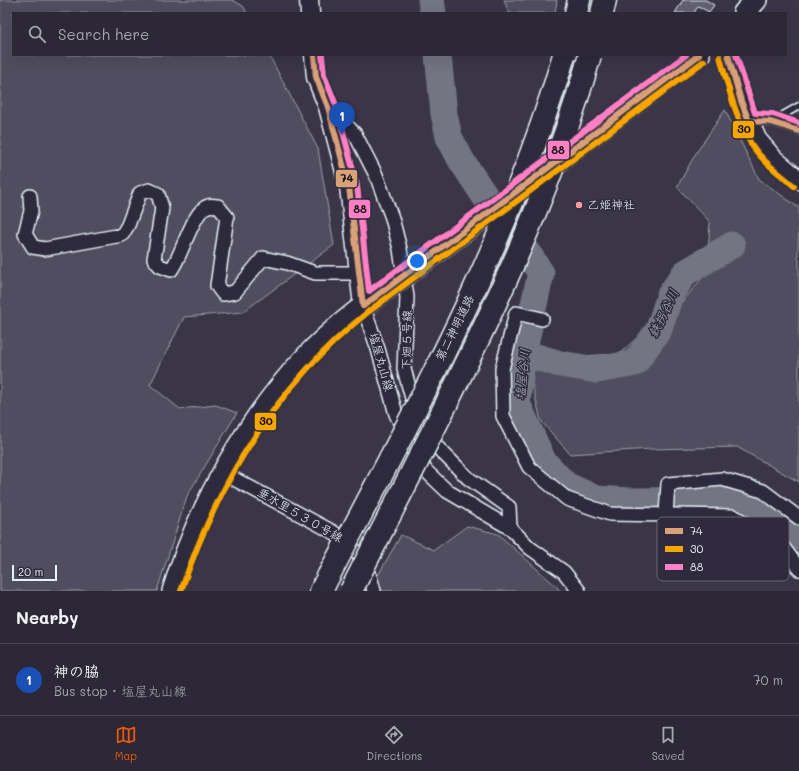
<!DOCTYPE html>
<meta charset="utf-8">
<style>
:root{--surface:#2c2836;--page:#383442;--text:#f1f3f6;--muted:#a6a6ad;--line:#484451;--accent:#ea580c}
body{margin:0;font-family:Mali,"Klee One",sans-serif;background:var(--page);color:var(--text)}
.scale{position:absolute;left:12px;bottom:10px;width:45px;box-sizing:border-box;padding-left:4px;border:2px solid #e8f1f8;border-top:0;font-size:11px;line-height:14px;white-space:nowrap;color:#e8f1f8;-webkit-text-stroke:3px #2f2a3d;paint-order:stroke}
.you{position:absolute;left:417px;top:261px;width:14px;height:14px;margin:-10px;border:3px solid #fff;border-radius:50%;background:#1a73e8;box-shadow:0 0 0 6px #1a73e833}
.badge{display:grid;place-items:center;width:26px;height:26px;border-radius:50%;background:var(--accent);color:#fff;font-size:13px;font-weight:700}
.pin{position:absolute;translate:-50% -33px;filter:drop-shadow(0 1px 2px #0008)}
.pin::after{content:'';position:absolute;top:21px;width:14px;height:12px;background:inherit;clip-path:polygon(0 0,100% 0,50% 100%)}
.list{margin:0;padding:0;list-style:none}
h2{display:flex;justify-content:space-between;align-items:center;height:52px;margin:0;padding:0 16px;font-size:17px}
h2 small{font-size:13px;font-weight:400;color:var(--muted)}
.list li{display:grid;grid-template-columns:26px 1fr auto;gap:12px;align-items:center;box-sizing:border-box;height:72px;padding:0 16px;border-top:1px solid var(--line)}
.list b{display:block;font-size:15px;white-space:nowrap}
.list p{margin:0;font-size:13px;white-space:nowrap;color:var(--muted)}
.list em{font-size:13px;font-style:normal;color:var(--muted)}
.icon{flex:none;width:22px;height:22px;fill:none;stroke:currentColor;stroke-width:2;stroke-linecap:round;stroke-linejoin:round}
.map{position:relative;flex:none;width:799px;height:591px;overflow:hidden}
.search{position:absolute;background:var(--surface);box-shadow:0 4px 16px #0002;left:12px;right:12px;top:12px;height:44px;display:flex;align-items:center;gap:10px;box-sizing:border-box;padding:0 14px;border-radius:0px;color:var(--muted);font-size:15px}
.sheet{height:124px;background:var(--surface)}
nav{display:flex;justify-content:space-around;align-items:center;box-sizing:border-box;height:56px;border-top:1px solid var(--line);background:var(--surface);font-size:11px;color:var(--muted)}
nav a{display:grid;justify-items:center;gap:2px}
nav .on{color:var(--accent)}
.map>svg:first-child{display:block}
</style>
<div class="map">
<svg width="799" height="591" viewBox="0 0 799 591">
<rect width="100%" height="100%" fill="#3a3648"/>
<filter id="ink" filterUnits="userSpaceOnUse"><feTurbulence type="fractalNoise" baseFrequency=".025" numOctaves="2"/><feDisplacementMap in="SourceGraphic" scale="8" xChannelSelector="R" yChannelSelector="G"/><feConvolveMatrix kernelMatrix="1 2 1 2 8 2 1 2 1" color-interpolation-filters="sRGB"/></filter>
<g filter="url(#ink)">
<g fill="#504e5f" stroke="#9ca0ac">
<polygon points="0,0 232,0 243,6 247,13 13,13 13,55 269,55 318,149 334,245 243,312 184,317 150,385 180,409 216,405 237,413 187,496 157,591 0,591"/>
<polygon points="504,0 557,0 555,13 509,13"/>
<polygon points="725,110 759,179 799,208 798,258 799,260 799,482 737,447 652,449 570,454 541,421 530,375 538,347 579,356 619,354 648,328 683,301 707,272 710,222 677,187 696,153"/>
<polygon points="467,526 498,534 557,587 560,591 369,591 401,535 434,550"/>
</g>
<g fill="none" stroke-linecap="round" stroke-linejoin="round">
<g stroke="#737482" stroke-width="27">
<polyline points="431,0 433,13"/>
<polyline points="438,55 444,114 449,137 461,160 494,210 514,239 529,255 541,273 523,353 517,403 543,461 566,485 596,499 631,501 732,500 763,510 791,529 799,538"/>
<polyline points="523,353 560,364 597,370 635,363 659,329 670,295 685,273 732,245"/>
</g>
</g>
<polygon fill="#636171" stroke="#e8f1f8" points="683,0 706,0 714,5 709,12 698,6 694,13 675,13"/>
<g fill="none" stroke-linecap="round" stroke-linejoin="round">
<defs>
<g id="lane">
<polyline points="752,121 771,122 799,131"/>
<polyline points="771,122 799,106"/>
</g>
<g id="street">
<polyline points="329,108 355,134 376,175 392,218 400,249 407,297 404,369 412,398 423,429 438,448 468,478 509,507 510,528"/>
<path d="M30 196 31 211 25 234 33 247 45 249 122 235 128 225 140 193 149 190 158 194 162 208 154 259 160 266 171 270C182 256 193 210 208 206 211 205 215 206 218 206L227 217 217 286 223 294 235 292 263 258 287 263 315 273H359"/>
<polyline points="363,306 378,349 396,414 410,445 426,471 447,491 510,528 530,548 564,572 579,591"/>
<polyline points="542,319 516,313 502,369 503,416 529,467 567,499 610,514 733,516 780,543 799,569"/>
<path d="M223 473 333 532C357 549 367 561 374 591"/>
<polyline points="666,515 668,484 722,479 763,491 799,518"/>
</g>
<g id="secondary">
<polyline points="309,0 310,13"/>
<polyline points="314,55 316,77 328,107 349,187 363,306"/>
<polyline points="728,55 741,101 757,139 774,159 799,180"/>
</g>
<g id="primary">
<polyline points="744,13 756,0"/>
<polyline points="563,157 699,55"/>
<path d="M173 591C199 506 245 422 306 357 331 330 361 307 392 285"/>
</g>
<g id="highway">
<polyline points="576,13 579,0"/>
<polyline points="602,13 605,0"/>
<polyline points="321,591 329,575"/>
</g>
</defs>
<use href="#lane" stroke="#e8f1f8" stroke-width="9"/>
<use href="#street" stroke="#e8f1f8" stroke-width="16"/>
<use href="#secondary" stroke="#e8f1f8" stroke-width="21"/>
<use href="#primary" stroke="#e8f1f8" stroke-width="24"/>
<use href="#highway" stroke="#e8f1f8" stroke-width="25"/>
<use href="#lane" stroke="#2f2a3d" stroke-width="6"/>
<use href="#street" stroke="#2f2a3d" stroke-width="13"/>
<use href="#secondary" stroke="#2f2a3d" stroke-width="18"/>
<use href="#primary" stroke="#2f2a3d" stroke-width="21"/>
<use href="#highway" stroke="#2f2a3d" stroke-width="22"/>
<defs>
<polyline id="primary-bridge" points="392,285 561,159"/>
<g id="highway-bridge">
<path d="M329 575C417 406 511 238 564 55"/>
<path d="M351 591C439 417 537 243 590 55"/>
</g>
</defs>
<use href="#primary-bridge" stroke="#e8f1f8" stroke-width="24" stroke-linecap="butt"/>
<use href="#highway-bridge" stroke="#e8f1f8" stroke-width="25" stroke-linecap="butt"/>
<use href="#primary-bridge" stroke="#2f2a3d" stroke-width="21"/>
<use href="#highway-bridge" stroke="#2f2a3d" stroke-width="22"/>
<defs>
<g id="bus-1">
<polyline points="314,55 316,77 328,107 349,187 363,306"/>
<polyline points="728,55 741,101 749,121"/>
<polyline points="749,121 771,122 799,131"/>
<polyline points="363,306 699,55"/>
</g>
<g id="bus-2">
<path d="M720 57C728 86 735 116 750 142 760 160 779 173 794 186"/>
<path d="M181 591C219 480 276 386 368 312L704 61"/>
</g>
<g id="bus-3">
<polyline points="322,55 324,75 336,105 357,185 369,291 686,55"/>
<polyline points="736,55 755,113 773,114 799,123"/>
</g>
</defs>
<use href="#bus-1" stroke="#2f2a3d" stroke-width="9"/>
<use href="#bus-2" stroke="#2f2a3d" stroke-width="9"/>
<use href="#bus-3" stroke="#2f2a3d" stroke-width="9"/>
<use href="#bus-1" stroke="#d9a179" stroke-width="6"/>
<use href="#bus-2" stroke="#f7a600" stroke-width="6"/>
<use href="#bus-3" stroke="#ff80c5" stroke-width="6"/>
</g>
</g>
<circle fill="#ff9aa2" stroke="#2f2a3d" stroke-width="1.5" cx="579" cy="205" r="4"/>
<g text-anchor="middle" stroke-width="3" stroke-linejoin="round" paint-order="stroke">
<g font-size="12" fill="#e8f1f8" stroke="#2f2a3d" text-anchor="start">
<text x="587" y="209">乙姫神社</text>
</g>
<g font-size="12" fill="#e8f1f8" stroke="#2f2a3d">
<text transform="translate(455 328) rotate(-64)" y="4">第二神明道路</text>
<text transform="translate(407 340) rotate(-89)" y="4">下畑５号線</text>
<text transform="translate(381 362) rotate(74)" y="4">塩屋丸山線</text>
<text transform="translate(300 515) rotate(30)" y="4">垂水里５３０号線</text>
</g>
<g font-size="13" font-style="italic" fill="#aeb2bd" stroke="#2f2a3d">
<text transform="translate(663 313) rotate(-64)" y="5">鉄拐谷川</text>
<text transform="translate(522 374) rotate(-84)" y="5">塩屋谷川</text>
</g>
</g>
<rect x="657" y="517" width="132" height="64" rx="6" fill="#2f2a3d" stroke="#666675" stroke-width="1"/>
<rect x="665" y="528" width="18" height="6" fill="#d9a179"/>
<rect x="665" y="546" width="18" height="6" fill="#f7a600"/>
<rect x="665" y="564" width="18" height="6" fill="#ff80c5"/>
<g font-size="11" fill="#e8f1f8">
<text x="690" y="535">74</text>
<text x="690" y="553">30</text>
<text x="690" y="571">88</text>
</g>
<g stroke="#2f2a3d" stroke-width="1.5">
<rect x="732" y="120" width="23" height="19" rx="4" fill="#f7a600"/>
<rect x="547" y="140" width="23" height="20" rx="4" fill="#ff80c5"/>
<rect x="335" y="169" width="23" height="19" rx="4" fill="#d9a179"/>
<rect x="348" y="199" width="23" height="20" rx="4" fill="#ff80c5"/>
<rect x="254" y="412" width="23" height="19" rx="4" fill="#f7a600"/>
</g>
<g font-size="11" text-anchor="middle" font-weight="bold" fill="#111">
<text x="744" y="133">30</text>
<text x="558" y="154">88</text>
<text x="347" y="182">74</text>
<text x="360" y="213">88</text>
<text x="266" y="425">30</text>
</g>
</svg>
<div class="scale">20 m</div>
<div class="you"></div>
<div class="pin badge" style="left:342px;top:135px;background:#1a4fb4">1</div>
<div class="search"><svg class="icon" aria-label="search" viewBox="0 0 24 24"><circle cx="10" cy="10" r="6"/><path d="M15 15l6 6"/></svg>Search here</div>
</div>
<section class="sheet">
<h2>Nearby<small></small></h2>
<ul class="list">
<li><span class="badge" style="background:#1a4fb4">1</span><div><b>神の脇</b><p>Bus stop · 塩屋丸山線</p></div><em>70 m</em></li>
</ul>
</section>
<nav>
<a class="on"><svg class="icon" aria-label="map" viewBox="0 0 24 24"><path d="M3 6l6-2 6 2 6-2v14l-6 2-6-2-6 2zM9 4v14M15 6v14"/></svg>Map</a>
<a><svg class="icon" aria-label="directions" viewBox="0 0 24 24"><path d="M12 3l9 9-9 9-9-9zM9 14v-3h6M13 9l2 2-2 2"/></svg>Directions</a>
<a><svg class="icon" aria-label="saved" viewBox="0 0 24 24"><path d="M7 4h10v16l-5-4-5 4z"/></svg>Saved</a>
</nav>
